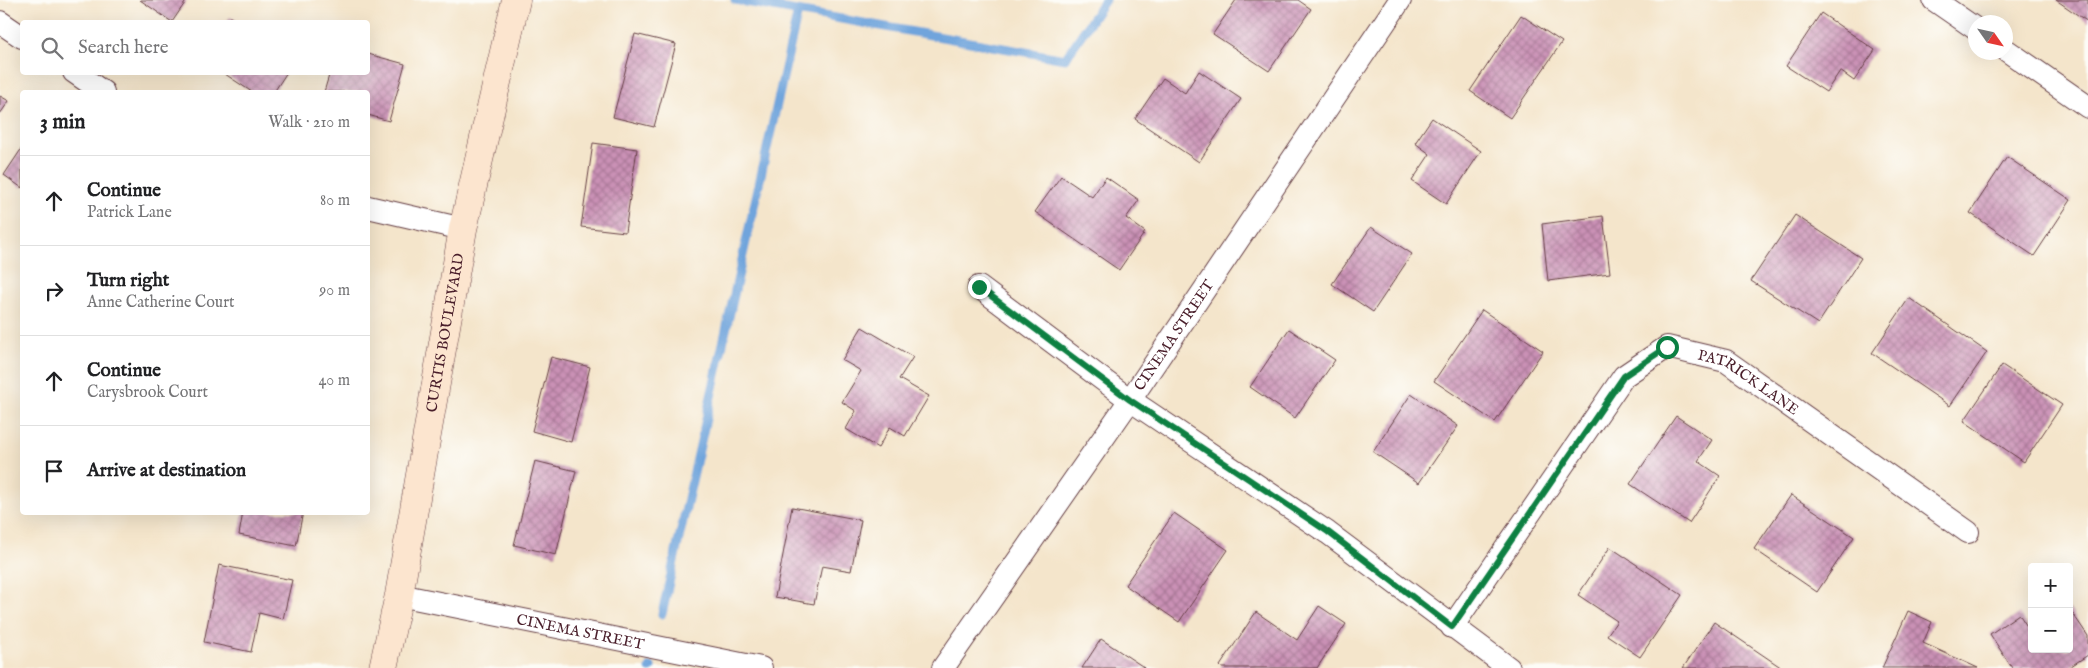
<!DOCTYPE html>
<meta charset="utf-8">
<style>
:root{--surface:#fff;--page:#f2f2f2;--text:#202124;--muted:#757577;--line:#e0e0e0}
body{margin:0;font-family:"IM FELL English",serif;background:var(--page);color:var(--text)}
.controls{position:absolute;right:15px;bottom:15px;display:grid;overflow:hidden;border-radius:5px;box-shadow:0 5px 20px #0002}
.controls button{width:45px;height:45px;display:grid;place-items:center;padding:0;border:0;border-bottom:1px solid var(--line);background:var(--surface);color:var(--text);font:25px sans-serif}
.compass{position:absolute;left:1968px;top:15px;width:45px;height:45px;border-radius:50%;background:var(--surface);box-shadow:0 5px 20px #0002;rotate:124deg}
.stop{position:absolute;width:15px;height:15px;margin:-11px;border:4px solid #0b8043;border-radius:50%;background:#fff}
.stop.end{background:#0b8043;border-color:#fff;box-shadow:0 1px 5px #0008}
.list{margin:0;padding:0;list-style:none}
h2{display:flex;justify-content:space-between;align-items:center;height:65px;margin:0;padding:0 20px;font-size:21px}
h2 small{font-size:16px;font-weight:400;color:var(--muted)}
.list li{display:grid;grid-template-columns:32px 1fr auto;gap:15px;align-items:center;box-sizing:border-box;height:90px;padding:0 20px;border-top:1px solid var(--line)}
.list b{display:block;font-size:19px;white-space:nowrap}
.list p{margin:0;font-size:16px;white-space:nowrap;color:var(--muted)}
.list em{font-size:16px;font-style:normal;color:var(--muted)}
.icon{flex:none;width:28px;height:28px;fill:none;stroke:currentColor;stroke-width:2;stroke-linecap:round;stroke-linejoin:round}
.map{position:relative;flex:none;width:2088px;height:668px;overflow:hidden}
.search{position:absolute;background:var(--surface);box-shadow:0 5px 20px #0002;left:20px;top:20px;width:350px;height:55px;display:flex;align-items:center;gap:12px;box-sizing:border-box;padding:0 18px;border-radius:5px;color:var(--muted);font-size:19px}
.panel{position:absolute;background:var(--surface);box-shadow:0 5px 20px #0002;left:20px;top:90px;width:350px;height:425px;border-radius:5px}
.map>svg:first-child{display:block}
</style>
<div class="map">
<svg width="2088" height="668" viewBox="0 0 2088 668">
<defs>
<pattern id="building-cross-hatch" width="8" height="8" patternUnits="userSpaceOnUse" patternTransform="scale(1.25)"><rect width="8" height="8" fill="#ca91b6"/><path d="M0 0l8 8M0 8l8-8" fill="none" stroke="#a67694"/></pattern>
</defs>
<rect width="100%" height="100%" fill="#fdfcf7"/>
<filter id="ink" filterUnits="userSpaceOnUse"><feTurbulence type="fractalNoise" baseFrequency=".02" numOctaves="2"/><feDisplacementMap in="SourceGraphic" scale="10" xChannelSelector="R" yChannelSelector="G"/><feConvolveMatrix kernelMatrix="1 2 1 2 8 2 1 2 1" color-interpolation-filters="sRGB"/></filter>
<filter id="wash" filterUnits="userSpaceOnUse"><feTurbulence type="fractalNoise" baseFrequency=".0096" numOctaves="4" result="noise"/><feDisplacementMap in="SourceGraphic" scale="20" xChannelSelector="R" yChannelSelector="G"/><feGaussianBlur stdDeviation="1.12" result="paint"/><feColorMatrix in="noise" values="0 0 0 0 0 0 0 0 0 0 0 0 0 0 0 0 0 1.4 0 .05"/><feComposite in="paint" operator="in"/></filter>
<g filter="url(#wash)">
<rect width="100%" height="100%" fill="#f4e5cb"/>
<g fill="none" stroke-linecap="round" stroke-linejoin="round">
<g stroke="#6fa4dc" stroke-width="9">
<polyline points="735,0 1065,59 1105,0"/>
<polyline points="662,614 798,11"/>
<polyline points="650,668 651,667"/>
</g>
</g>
<g id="blocks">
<g fill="url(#building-cross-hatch)">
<polygon points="140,0 187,0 172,22"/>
<polygon points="1236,0 1298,0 1311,9 1269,71 1213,34"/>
<polygon points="2056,0 2088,0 2088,22"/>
<polygon points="1821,13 1875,50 1854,81 1840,71 1826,92 1786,66"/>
<polygon points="1521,15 1562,42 1510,118 1470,91"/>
<polygon points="230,17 239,22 226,22"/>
<polygon points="635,34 676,44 654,127 613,117"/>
<polygon points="368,54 405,64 389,121 368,115 368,92 324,92 330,72 368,72"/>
<polygon points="1199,71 1241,99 1199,162 1135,119 1163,78 1185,93"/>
<polygon points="222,72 287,72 274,92 252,92"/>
<polygon points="0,96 9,101 0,114"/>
<polygon points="1432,118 1481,151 1446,204 1412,181 1430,154 1415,143"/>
<polygon points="593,143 637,149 625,232 581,227"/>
<polygon points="22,148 22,188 4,175"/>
<polygon points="2007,157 2071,200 2034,256 1970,213"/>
<polygon points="1061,176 1092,197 1106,177 1139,200 1126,218 1145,232 1119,270 1035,212"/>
<polygon points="1795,215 1861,258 1818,324 1751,281"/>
<polygon points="1603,216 1610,273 1548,281 1542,224"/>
<polygon points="1371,227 1412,254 1373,312 1332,284"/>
<polygon points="1909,298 1987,352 1950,406 1872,353"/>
<polygon points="1482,310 1543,351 1495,422 1434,381"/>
<polygon points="862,327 913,357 899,379 929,396 905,436 890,427 878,448 846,429 856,411 842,402 861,371 842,360"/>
<polygon points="1289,329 1335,360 1295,418 1250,387"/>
<polygon points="551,357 590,367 571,442 532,431"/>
<polygon points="2002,365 2062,405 2024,462 1964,421"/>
<polygon points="1411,394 1458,426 1419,483 1373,452"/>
<polygon points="1676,416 1712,440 1698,461 1720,476 1689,523 1630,484"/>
<polygon points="535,461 576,471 556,555 514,545"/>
<polygon points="1791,495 1854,537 1817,592 1754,549"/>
<polygon points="792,507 861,520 851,571 822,566 814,604 775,597"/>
<polygon points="243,512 303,512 296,546 239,535"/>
<polygon points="1174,513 1228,550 1179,622 1125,585"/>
<polygon points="1610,547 1682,595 1640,657 1607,635 1617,621 1578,595"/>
<polygon points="219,565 292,580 283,619 259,613 251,652 204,642"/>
<polygon points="1319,606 1346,624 1317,668 1222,668 1220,666 1256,612 1297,640"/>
<polygon points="2069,608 2088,636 2088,655 2068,668 2012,668 1990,634 2019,614 2030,631 2032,630 2032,649 2069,649"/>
<polygon points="1908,611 1932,622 1923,643 1978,668 1882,668"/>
<polygon points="1714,622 1782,668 1683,668"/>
<polygon points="1101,639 1145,668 1082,668"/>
</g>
</g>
</g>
<g filter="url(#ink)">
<use href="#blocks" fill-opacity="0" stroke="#643d43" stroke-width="1"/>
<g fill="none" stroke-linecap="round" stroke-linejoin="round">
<defs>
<g id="street">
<polyline points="1934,0 1976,29"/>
<polyline points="0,22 22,37"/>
<polyline points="2006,50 2088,107"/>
<polyline points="74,72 103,92"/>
<polyline points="368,207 463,229"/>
<polyline points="979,287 1130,400 1328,533 1509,668"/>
<path id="s1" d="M399 595 761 668"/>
<path id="s2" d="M1452 627 1624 376 1667 347 1726 361 1968 532"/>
<path id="s3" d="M943 668 1130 400 1400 0"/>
</g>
<g id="secondary">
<path id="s4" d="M383 668 399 595 463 229 516 0"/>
</g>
</defs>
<use href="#street" stroke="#643d43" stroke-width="24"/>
<use href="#secondary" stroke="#643d43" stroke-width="29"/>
<use href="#street" stroke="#fff" stroke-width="22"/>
<use href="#secondary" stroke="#fce5cf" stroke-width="28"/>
</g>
</g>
<g fill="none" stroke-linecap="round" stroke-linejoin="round" filter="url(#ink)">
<polyline stroke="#0b8043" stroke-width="6" points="979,287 1130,400 1328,532 1452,627 1624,376 1667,347"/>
</g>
<g text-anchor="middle" stroke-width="5" stroke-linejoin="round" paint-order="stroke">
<g font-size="15" fill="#4a1f2b" stroke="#fdfcf7">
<text dy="5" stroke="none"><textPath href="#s4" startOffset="341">CURTIS BOULEVARD</textPath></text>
<text dy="5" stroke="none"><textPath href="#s3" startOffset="405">CINEMA STREET</textPath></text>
<text dy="5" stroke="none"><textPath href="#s2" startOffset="446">PATRICK LANE</textPath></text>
<text dy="5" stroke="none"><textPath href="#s1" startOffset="185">CINEMA STREET</textPath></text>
</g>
</g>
</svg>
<div class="controls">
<button>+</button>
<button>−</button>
</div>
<svg class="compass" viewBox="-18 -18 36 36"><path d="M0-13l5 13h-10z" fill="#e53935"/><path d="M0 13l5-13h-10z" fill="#757577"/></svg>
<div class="stop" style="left:1667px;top:347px"></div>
<div class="stop end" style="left:979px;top:287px"></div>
<div class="search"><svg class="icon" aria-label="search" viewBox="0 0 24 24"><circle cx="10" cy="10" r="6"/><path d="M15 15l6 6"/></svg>Search here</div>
<section class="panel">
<h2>3 min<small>Walk · 210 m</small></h2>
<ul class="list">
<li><svg class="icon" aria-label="ahead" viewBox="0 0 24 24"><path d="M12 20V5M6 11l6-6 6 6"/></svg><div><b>Continue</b><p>Patrick Lane</p></div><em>80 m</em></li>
<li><svg class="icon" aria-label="right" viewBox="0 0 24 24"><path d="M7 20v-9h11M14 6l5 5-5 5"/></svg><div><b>Turn right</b><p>Anne Catherine Court</p></div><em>90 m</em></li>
<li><svg class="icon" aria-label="ahead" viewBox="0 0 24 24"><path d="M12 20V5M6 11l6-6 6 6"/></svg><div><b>Continue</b><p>Carysbrook Court</p></div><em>40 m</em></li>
<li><svg class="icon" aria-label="arrive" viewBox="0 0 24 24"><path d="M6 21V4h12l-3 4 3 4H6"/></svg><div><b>Arrive at destination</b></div></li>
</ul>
</section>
</div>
